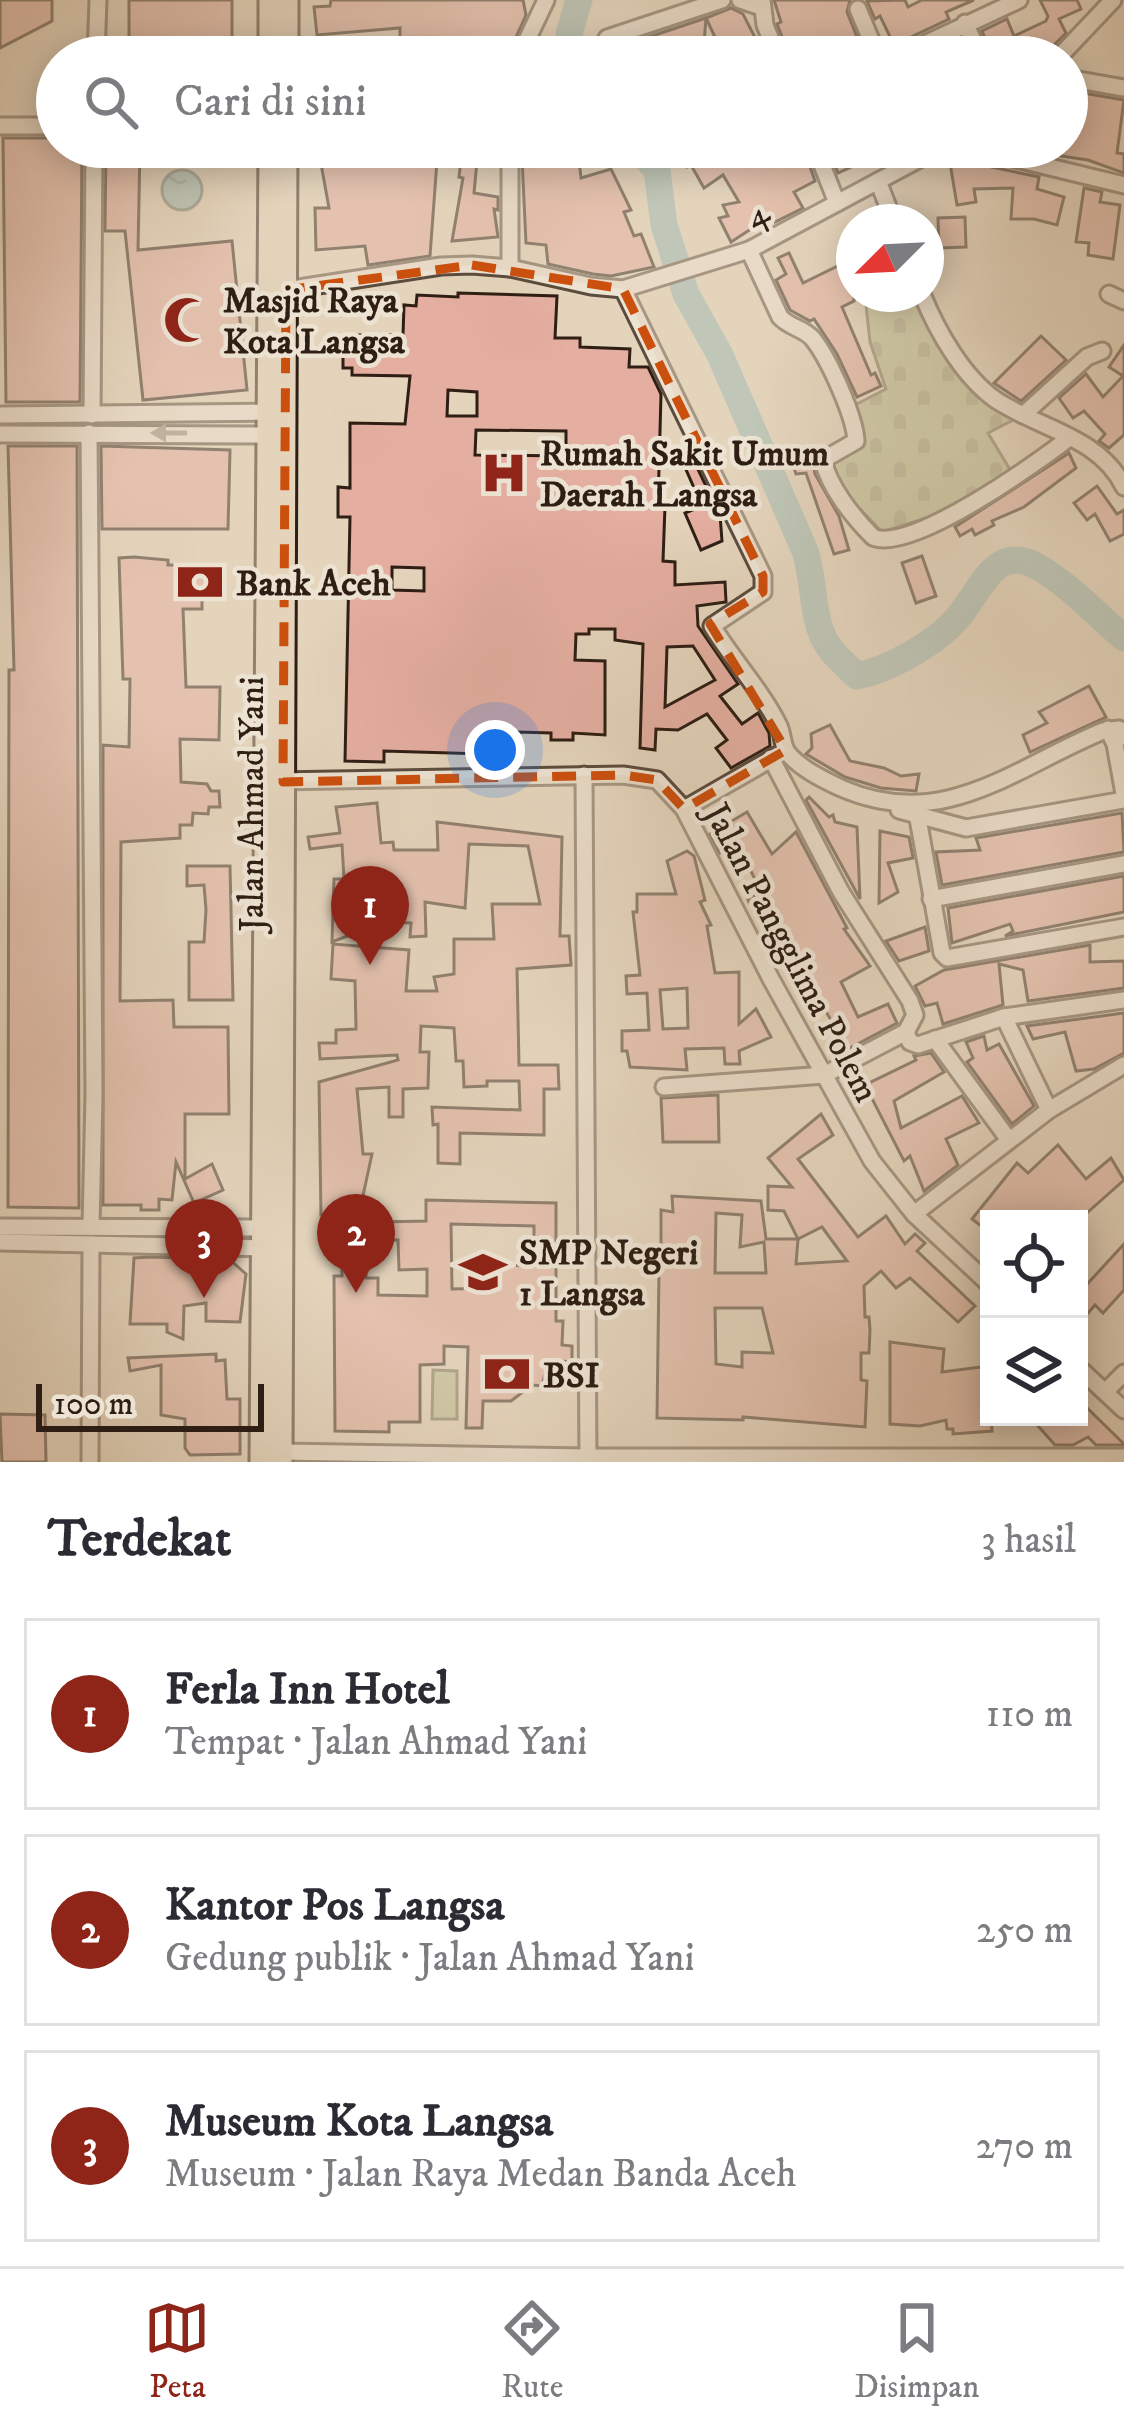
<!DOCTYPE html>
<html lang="id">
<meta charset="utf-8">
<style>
:root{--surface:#fff;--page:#f2f2f3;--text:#2b2b33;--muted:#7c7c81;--line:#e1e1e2;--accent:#8f2418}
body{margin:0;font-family:"IM FELL DW Pica",serif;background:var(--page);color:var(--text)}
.controls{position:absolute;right:36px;bottom:36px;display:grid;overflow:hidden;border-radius:0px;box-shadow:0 6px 30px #0003}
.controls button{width:108px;height:108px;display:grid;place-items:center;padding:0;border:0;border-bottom:3px solid var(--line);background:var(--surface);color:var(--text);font:60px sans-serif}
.compass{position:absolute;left:836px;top:204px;width:108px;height:108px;border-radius:50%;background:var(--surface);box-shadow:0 6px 30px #0003;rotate:246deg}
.scale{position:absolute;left:36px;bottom:30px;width:228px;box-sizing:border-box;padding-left:12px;border:6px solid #2e1e13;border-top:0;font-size:33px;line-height:42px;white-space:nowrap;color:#2e1e13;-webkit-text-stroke:9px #ede3d3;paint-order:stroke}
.you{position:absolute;left:495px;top:750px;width:42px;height:42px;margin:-30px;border:9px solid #fff;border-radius:50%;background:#1a73e8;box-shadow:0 0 0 18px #1a73e833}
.badge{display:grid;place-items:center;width:78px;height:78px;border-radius:50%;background:var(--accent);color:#fff;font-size:39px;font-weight:700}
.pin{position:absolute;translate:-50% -99px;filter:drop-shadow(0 3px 6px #0008)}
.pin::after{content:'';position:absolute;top:63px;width:42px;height:36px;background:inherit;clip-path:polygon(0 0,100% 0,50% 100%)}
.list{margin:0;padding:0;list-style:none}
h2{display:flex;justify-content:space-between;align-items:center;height:156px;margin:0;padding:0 48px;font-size:51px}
h2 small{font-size:39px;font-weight:400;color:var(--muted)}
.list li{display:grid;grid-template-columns:78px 1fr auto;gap:36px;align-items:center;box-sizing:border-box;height:192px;margin:0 24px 24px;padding:0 24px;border:3px solid var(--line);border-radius:0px}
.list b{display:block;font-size:45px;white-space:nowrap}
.list p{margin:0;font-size:39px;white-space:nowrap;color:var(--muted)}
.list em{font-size:39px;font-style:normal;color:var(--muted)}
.icon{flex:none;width:66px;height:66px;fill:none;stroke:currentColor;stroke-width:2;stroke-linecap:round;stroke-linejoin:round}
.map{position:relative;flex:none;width:1124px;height:1462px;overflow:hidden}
.search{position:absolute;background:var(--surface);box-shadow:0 6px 30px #0003;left:36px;right:36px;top:36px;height:132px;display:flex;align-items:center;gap:30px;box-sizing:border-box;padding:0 42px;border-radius:66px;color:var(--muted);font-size:45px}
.sheet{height:804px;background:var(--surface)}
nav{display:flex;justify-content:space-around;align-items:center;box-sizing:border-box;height:168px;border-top:3px solid var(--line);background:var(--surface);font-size:33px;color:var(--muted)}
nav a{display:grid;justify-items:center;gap:6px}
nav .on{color:var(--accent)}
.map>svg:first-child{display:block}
</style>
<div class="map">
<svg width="1124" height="1462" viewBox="0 0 1124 1462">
<defs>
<pattern id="cemetery-stones" width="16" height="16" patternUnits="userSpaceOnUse" patternTransform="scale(3)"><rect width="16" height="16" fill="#b8bc8e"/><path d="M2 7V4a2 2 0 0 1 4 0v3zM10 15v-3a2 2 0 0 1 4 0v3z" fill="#9ea17a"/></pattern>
<pattern id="water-ripples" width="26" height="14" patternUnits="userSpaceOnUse" patternTransform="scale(3)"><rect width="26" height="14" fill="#95b8b3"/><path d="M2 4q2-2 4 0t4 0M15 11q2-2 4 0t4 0" fill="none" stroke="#7a9590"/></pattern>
</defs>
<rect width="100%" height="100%" fill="#e4d4bc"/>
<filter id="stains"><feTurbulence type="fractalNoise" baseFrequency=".00167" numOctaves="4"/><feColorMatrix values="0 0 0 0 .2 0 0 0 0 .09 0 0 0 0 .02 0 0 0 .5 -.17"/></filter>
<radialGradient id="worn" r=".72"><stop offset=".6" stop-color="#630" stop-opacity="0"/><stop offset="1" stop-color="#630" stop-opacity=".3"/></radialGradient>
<path fill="url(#cemetery-stones)" stroke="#736d50" stroke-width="3" d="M900 294H915C934 347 968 389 1015 419L988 433 1012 473 929 517 882 532 840 488 825 461 860 444 849 408 886 389 870 342 866 305Z"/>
<polygon fill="#b8bc8e" stroke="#736d50" stroke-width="3" points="433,1370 457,1371 457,1419 432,1419"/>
<circle fill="url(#water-ripples)" stroke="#6c7a73" stroke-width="3" cx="182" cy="190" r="20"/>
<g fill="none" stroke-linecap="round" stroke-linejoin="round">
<g stroke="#95b8b3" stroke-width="27">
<polyline points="569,57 569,34 579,0"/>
<path d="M638 147 657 171 664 225 686 294 720 355 805 551C815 580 811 623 829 647 836 658 848 667 857 676 888 670 932 645 954 622 979 597 992 542 1036 566 1065 581 1098 616 1124 638"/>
</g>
</g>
<g fill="#e4aea1" stroke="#2e1e13" stroke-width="3" fill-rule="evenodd">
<polygon points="0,0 52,0 52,21 0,48"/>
<rect x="129" y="0" width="103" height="57"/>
<polygon points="331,0 523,0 526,15 507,57 502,57 491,45 400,39 400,28 317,35 314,7 330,6"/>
<polygon points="774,0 850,0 847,12 865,57 790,57 777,24 781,22"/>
<polygon points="905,0 908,7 922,0 974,0 946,12 949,19 894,45 880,16 875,19 867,1"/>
<polygon points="1040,0 1077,0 1081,9 1059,19 1066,33 1054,45 1023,57 993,57 982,31 1007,19 1014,36 1046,21 1048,16"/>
<polygon points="731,8 743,14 765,57 740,57 748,53 742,41 721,50 706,18"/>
<polygon points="706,18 703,57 609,57 610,50"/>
<polygon points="1077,92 1124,100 1117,153 1124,154 1124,173 1088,160 1048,154 1050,147 1067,147 1067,101 1074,103"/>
<polygon points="3,138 57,138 57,147 82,147 80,402 6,402"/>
<polygon points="106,147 140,147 138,250 232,241 247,390 143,400 125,231 105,231"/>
<polygon points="318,147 498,147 498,159 477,161 474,193 498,197 498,210 494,209 498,237 452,241 463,178 459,177 461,160 437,161 430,256 368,265 365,246 316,250 315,208 329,208"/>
<polygon points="540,147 560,147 558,161 579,160 581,178 611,169 631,210 624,212 634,236 641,234 654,267 611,276 593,274 548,264 546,245 526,243 522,158 541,154"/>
<polygon points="672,147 776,147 780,155 803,147 815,181 794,192 803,208 775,222 771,216 731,242 719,218 728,216 723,205 739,202 723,175 704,188 691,165 687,167"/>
<polygon points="828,147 895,147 838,173"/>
<polygon points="963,161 1039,177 1037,189 1064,197 1057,225 1034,219 1011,219 1013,188 974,189 976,202 957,205 950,163"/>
<polygon points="1084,188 1102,192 1100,202 1120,205 1113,259 1088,255 1089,243 1076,242"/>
<polygon points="965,217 966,247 939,248 938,218"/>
<polygon points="789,253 803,283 854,258 854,301 842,307 871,375 875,373 881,386 857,397 837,354 814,319 810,321 790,310 776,280 786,274 778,258"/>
<path d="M458 293 557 296 555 338H580V347L630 349 629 367H648L661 394 658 506H665L663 561 675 562V585L725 582 726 602 697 606 698 626 738 684 720 696 742 724 758 713 769 733 770 746 731 768 716 748 727 740 707 714 678 730 656 729 655 750 640 748 643 644 615 640V629H589V634H576L575 660 605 661V735L573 733V740H551V733L518 732V755L384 751V762L345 761 350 517H338V487L350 488V423L405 424 410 376 352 375V368H343V354H353V335H403L404 305 416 306 417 295 458 297ZM448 390 477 392V416H447ZM476 430 566 431V456L475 455ZM392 567 424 568V591L392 590ZM693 646 715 680 665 707 667 647Z"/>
<polygon points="1041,336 1066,360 1021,401 994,383"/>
<polygon points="1124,345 1124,435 1109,448 1099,441 1105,434 1084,411 1073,418 1059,398 1086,374 1103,397 1123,376 1109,367"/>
<polygon points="8,446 77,446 79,1208 8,1207 9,670 14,670"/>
<polygon points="101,446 230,450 228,529 102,529"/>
<polygon points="809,447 815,474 839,516 849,550 834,554 806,473 796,474 789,454"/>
<polygon points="1069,453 1076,468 1024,507 992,521 994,525 975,535 972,529 960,536 955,527"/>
<polygon points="694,461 720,515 722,541 701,550 685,513 702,506 684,465"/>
<polygon points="1097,486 1117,514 1124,510 1124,534 1110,541 1095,514 1087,520 1074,503"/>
<polygon points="922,556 936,596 916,603 902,563"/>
<polygon points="134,557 168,560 168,565 224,565 224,599 202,599 202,609 183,609 186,687 220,687 219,740 180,739 181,782 207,784 211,791 219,791 220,807 209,807 208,814 193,813 192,825 180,825 180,838 121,842 120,1001 173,1000 174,1027 228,1027 229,1114 185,1114 185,1179 212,1164 223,1190 194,1203 176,1162 172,1200 159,1199 159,1210 141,1210 141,1205 103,1205 103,745 129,747 130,679 123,679 119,558"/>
<polygon points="1089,686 1106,717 1030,752 1023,735 1047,723 1039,712"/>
<polygon points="830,725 850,761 884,768 901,776 919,774 916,791 881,788 845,777 806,754 812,748 811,734"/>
<polygon points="809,797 829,817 833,815 835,822 857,827 860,899 806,800"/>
<polygon points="377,803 381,843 393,842 394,850 438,850 437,822 562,837 560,936 569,936 571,965 517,969 519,1065 558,1065 559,1089 544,1089 544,1135 460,1133 460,1164 438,1163 438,1124 433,1125 432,1107 520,1110 519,1081 487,1081 487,1086 464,1087 463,1061 456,1061 454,1028 421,1026 420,1052 429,1052 428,1088 403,1089 403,1117 389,1117 389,1087 357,1089 363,1154 372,1154 359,1214 321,1215 319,1082 398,1060 397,1055 320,1059 319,1043 336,1043 336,1030 356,1029 355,981 331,979 333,944 409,950 406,991 437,991 434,977 454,974 454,939 494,939 492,904 540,904 528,846 469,844 465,908 425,902 426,936 410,937 411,923 383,922 332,942 334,879 344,879 342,845 310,849 308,837 340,833 336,807"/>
<polygon points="747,812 772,854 796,832 847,928 844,929 870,966 841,982 858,1017 888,1004 897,1023 848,1049 792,954 783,958 763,928 748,900 761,892 738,844 720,853 710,834"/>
<polygon points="1122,813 1124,852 942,885 936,852 980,850 976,838"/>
<polygon points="880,831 909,837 913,858 888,863 898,892 879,903"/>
<path d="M687 851 694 856 705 900 700 902 711 925 707 926 715 973 739 972V1024L756 1009 771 1037 739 1051 740 1064H725L724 1048 685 1049 687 1070 630 1067 627 1051H622V1031L649 1030 647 993 627 994 626 976 640 975 633 912H637V894H676L667 861ZM687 988 688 1028 663 1029 660 990Z"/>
<polygon points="187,866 230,866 233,1000 189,1000 189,942 204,942 206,910 204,885 187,886"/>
<polygon points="1124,876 1124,912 1005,936 1013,931 1010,924 952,943 948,908"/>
<polygon points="925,927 929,951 899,961 886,941"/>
<polygon points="1090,945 1090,962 1124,961 1124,988 1028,1001 1023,970 999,964 1003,1005 943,1024 937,1003 925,1006 915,986 944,970"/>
<polygon points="1124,1013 1124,1053 1094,1069 1076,1071 1065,1032 1033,1039 1027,1026"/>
<polygon points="984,1036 987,1050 999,1044 1034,1106 1012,1124 967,1062 973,1058 966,1042"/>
<polygon points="931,1053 944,1072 894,1101 901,1128 962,1096 979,1123 946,1139 958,1165 924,1191 910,1156 904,1161 865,1085 916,1060 914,1056"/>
<polygon points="718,1095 719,1142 663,1142 661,1098"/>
<path d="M821 1114 833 1135 798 1159 858 1237 886 1216 905 1244 915 1234 925 1243 917 1251 975 1306 958 1322 910 1278 896 1288 881 1271 864 1286 865 1317H869L870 1330 869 1353H861V1380L867 1381 865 1427 743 1417V1420L657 1418 659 1272H649L646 1250H661V1210L673 1212 672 1196 761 1201 766 1239H798L784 1211 768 1210V1186L792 1187 768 1158ZM716 1213 742 1215 740 1247 764 1242 766 1273H715ZM822 1227 847 1261 796 1264 798 1239ZM715 1308H762L773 1353 742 1352V1367L716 1364Z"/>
<polygon points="1058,1145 1086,1179 1111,1158 1124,1180 1080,1219 989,1219 989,1232 972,1219 1017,1163 1028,1173"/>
<path d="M426 1200 556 1203V1321H563L562 1345 572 1346V1362L548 1360 542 1386 532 1385 511 1401H483L482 1428H466L468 1347 444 1346V1364L420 1365V1422H389V1432L335 1431 334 1276H342V1264H366V1278H378V1295L427 1296V1269L399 1270 398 1240H381V1222L426 1221ZM451 1224 534 1226V1266L494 1265V1288L452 1289Z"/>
<polygon points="1124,1244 1124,1290 1103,1313 1095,1305 1088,1313 1079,1304 1079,1293"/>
<polygon points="151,1257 229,1259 246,1274 240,1322 206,1321 206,1303 184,1306 183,1339 167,1332 167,1324 130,1324 134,1258"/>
<polygon points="890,1342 944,1349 942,1372 989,1366 992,1431 953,1434 953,1429 947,1429 946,1420 920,1426 890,1424"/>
<polygon points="216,1354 216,1361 225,1360 227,1399 240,1399 240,1454 190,1455 185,1448 185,1419 161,1415 161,1365 130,1371 128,1358"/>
<polygon points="1079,1400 1124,1444 1124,1445 1096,1445 1088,1437 1073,1445 1055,1445 1030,1417 1079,1417"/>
<polygon points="0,1414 45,1415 46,1462 2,1462"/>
</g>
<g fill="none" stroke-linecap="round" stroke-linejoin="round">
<defs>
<g id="minor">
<polyline points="740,0 761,7"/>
<polyline points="762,0 765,25 778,57"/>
<polyline points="858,9 878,57"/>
<polyline points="965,23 981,57"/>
<polyline points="607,38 722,0"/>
<polyline points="287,53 427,51 490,57"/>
<polyline points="96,57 98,0"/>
<polyline points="519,57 546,0"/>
<polyline points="897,57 1019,0"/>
<polyline points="1059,57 1113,0"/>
<polyline points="1067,78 1124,88"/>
<polyline points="0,126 57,126"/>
<polyline points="510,147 510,268"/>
<polyline points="815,147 837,203"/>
<polyline points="967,147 1124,185"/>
<polyline points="878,181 894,222"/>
<path d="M749 250 780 317C790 328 804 328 813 339 829 359 855 417 856 441L823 460C829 487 853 517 873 537 910 554 1037 463 1069 438"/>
<path d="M623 289 763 576V592L712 626C732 659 762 691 779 726 783 735 782 744 787 752 799 768 824 780 841 788 944 833 1013 768 1103 731L1119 729 1124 737"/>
<polyline points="286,290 441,266 472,265 510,268 591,286 623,289 749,250 942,147"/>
<path d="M922 294C937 331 963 377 996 400 1040 429 1100 437 1124 487"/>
<polyline points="1109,294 1124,301"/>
<polyline points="0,415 273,412"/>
<polyline points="92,415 94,147"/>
<polyline points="1023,415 1087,357 1102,351"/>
<polyline points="89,433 94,1095 91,1226"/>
<polyline points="0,434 277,435"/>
<polyline points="1108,729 1115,744 1124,794"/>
<polyline points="771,758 841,892 910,1001 915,1015 906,1032"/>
<polyline points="584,775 588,1462"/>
<polyline points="276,781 623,775 657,780 684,809 771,979 872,1161 914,1214 989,1284"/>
<polyline points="684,809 778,755"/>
<polyline points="899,810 966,828 1124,800"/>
<polyline points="917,813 942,953 947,958 1124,927"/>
<polyline points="931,899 1124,864"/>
<polyline points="1004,1017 1049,1110"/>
<polyline points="935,1039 1009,1140"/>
<polyline points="664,1087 824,1075 906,1032 910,1042 918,1045 1004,1017 1124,1000"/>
<polyline points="914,1214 1049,1110 1124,1065"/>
<polyline points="0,1227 273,1228"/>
<polyline points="0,1242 272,1248"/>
<polyline points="1079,1368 1124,1410"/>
<polyline points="1105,1392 1124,1373"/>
<polyline points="281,1452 588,1457 1124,1457"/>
<polyline points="90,1462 91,1244"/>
</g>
<g id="major">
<polyline points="270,57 270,0"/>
<polyline points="287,57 287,0"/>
<polyline points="261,1462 270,147"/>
<polyline points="281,1462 286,147"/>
</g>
</defs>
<use href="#minor" stroke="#5c4c3d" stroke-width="21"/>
<use href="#major" stroke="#2e1e13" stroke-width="27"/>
<use href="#minor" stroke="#ede3d3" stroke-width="15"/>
<use href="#major" stroke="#e4d4bc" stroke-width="21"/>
</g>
<defs><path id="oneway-solid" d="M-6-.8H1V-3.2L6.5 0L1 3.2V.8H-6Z" transform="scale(3)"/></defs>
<use fill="#978a7d" href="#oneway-solid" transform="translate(169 433) rotate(-180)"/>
<path d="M0 0H1124V1462H0ZM472 265 623 289 763 576V592L710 624 786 750 684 809 657 780 623 775 283 782 286 290Z" fill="#e4d4bc" fill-opacity=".55" fill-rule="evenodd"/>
<path fill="none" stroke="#cc500d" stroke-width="9" stroke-dasharray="24 15" stroke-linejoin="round" d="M472 265 623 289 763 576V592L710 624 786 750 684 809 657 780 623 775 283 782 286 290Z"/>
<defs>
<symbol id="mosque-bare" viewBox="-9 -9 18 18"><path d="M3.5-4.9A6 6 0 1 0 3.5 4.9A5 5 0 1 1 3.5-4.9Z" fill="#8f2418" stroke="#ede3d3" stroke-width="2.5" paint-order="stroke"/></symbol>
<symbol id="hospital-bare" viewBox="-9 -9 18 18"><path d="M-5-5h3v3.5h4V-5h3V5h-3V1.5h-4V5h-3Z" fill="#8f2418" stroke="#ede3d3" stroke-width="2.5" paint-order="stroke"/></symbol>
<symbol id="bank-bare" viewBox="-9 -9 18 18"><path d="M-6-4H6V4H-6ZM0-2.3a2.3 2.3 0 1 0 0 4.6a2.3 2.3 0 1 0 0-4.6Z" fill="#8f2418" stroke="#ede3d3" stroke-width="2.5" paint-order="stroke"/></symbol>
<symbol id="school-bare" viewBox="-9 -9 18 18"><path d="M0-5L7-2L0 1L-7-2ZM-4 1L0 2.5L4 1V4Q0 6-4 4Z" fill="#8f2418" stroke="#ede3d3" stroke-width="2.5" paint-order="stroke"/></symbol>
</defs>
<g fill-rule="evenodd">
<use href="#mosque-bare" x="154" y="287" width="66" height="66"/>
<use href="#hospital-bare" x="471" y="440" width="66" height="66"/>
<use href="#bank-bare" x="167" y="549" width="66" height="66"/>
<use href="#school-bare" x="450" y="1239" width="66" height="66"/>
<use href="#bank-bare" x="474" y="1341" width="66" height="66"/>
</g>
<g text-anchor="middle" stroke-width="9" stroke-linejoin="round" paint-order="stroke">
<g font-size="36" fill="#2e1e13" stroke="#ede3d3">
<text transform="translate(756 212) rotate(-27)" y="13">4</text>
<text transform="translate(250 804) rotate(-90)" y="13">Jalan Ahmad Yani</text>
<text transform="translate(793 952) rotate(62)" y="13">Jalan Pangglima Polem</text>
</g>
<g font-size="36" font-weight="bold" fill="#2e1e13" stroke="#ede3d3" text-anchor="start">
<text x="223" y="312">Masjid Raya<tspan x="223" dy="41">Kota Langsa</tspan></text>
<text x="540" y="465">Rumah Sakit Umum<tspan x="540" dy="41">Daerah Langsa</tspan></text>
<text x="236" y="595">Bank Aceh</text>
<text x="519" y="1264">SMP Negeri<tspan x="519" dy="41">1 Langsa</tspan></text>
<text x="543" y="1387">BSI</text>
</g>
</g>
<rect width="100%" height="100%" filter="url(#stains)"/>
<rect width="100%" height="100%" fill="url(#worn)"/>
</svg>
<div class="controls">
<button><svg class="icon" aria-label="locate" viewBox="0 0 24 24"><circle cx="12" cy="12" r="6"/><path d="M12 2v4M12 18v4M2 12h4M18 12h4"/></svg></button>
<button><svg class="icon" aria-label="layers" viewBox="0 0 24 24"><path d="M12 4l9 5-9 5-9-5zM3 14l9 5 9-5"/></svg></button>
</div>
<svg class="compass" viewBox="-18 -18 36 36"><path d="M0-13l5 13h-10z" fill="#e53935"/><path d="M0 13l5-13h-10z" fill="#7c7c81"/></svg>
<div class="scale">100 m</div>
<div class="you"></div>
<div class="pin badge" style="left:370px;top:965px">1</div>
<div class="pin badge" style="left:356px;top:1293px">2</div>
<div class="pin badge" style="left:204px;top:1298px">3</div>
<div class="search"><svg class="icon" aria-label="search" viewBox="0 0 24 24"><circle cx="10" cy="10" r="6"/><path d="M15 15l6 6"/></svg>Cari di sini</div>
</div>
<section class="sheet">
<h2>Terdekat<small>3 hasil</small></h2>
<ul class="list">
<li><span class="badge">1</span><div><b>Ferla Inn Hotel</b><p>Tempat · Jalan Ahmad Yani</p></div><em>110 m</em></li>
<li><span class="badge">2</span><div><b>Kantor Pos Langsa</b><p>Gedung publik · Jalan Ahmad Yani</p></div><em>250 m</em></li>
<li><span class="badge">3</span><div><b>Museum Kota Langsa</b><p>Museum · Jalan Raya Medan Banda Aceh</p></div><em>270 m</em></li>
</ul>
</section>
<nav>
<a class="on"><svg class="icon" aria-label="map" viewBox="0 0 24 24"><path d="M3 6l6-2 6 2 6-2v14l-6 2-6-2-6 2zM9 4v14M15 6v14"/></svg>Peta</a>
<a><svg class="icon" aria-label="directions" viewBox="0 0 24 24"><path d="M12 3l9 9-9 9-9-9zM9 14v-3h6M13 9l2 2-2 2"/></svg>Rute</a>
<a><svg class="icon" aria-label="saved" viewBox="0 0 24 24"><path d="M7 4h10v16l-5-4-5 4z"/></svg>Disimpan</a>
</nav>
